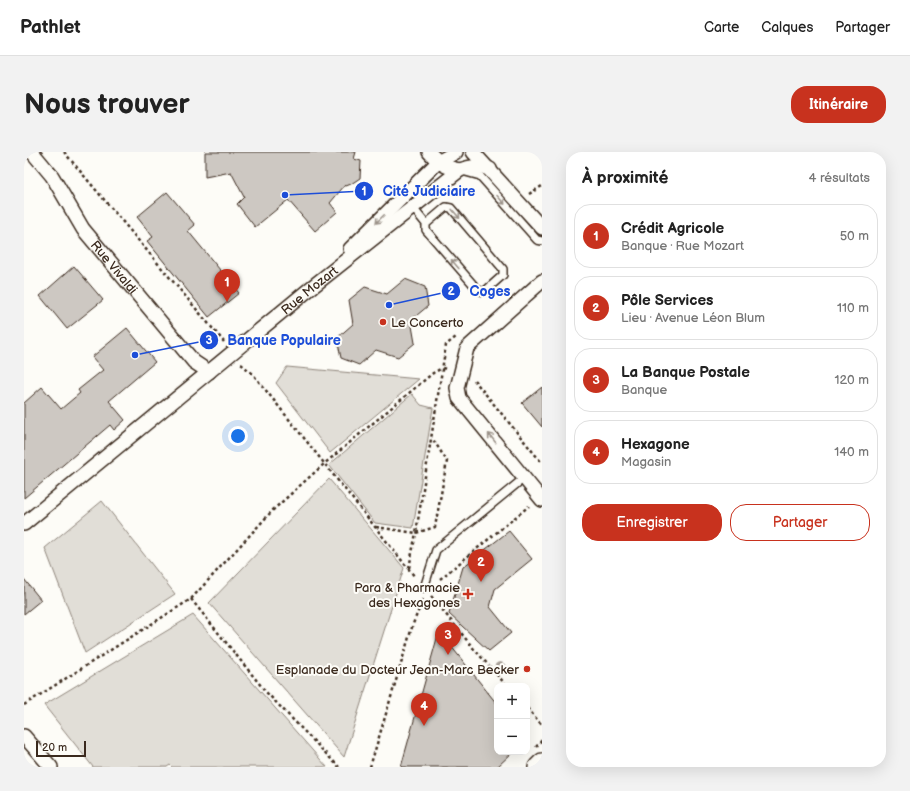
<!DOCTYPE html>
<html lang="fr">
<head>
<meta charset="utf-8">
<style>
	:root { --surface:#fff; --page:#f2f2f2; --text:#222; --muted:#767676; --line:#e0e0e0; --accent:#c8321e }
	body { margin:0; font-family:"Balsamiq Sans",sans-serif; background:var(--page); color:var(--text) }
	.controls { position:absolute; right:12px; bottom:12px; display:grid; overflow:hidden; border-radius:8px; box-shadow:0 4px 16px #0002 }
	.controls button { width:36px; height:36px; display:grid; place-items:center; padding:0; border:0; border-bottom:1px solid var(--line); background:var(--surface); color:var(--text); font:20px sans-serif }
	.scale { position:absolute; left:12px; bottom:10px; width:50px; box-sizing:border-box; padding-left:4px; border:2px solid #3b2a1e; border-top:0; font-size:11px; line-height:14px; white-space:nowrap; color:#3b2a1e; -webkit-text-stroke:3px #fdfcf7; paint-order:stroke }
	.you { position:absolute; left:214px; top:284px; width:14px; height:14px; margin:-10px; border:3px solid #fff; border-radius:50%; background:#1a73e8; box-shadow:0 0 0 6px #1a73e833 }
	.badge { display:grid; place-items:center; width:26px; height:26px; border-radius:50%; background:var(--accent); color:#fff; font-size:13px; font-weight:700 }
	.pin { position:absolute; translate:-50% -33px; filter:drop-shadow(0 1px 2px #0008) }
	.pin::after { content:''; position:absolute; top:21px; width:14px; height:12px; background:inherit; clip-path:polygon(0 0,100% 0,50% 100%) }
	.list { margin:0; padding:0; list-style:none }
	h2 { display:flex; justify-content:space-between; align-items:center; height:52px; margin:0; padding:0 16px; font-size:17px }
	h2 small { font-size:13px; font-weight:400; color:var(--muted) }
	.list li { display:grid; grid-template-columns:26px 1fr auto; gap:12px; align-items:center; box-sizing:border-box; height:64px; margin:0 8px 8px; padding:0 8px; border:1px solid var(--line); border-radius:16px }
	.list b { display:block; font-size:15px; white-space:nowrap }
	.list p { margin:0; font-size:13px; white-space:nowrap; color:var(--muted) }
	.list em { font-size:13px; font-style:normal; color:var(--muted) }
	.actions { display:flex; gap:8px; padding:12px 16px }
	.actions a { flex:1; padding:9px 0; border:1px solid var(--accent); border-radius:16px; text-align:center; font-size:14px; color:var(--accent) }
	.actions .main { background:var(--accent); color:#fff }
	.map { position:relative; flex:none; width:518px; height:615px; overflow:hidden; border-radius:16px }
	header { display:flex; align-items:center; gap:24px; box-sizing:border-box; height:56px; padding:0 20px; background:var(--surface); border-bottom:1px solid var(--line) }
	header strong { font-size:19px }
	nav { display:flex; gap:22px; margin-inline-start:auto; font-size:14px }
	.intro { display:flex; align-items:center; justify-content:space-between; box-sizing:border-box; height:96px; padding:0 24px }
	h1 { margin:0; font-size:28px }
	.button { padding:10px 18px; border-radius:16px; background:var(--accent); color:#fff; font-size:14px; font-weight:700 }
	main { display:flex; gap:24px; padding:0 24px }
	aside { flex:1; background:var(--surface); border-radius:16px; box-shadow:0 4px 16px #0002 }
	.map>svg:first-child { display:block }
</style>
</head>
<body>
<header>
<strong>Pathlet</strong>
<nav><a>Carte</a><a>Calques</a><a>Partager</a></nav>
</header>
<div class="intro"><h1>Nous trouver</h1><a class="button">Itinéraire</a></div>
<main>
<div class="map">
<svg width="518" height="615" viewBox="0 0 518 615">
	<rect width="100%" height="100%" fill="#fdfcf7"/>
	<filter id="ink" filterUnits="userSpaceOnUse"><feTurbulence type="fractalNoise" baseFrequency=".025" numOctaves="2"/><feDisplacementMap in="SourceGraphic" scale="8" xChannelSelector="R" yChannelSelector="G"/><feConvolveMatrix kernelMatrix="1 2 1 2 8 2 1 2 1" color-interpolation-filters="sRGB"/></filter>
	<g filter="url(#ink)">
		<g fill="#e1ded7" stroke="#8e847a">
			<polygon points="263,215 395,227 306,301 252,231"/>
			<polygon points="388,242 397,253 409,256 389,376 351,371 305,313"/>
			<polygon points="305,327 380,416 320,605 185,451"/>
			<polygon points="78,349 151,442 61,501 21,396"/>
			<polygon points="169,463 303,615 148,615 146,613 143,615 69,615 20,553"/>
		</g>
		<g fill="#cdc8c2" stroke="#3b2a1e">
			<polygon points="181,0 332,0 330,7 337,9 336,26 327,32 322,34 321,33 306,51 313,60 291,79 264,48 231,75 213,52 220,45 207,20 181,25"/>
			<polygon points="143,40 171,73 164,79 215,141 185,165 123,89 129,85 113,65"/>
			<polygon points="50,114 79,148 43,177 16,144"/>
			<polygon points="381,127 401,135 404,154 387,168 391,191 374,205 352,198 335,213 317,206 313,186 329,172 325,148 341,135 363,142"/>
			<polygon points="103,176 131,210 85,249 101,268 90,278 86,273 0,346 0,251 18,235 37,257 56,241 54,238 79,218 68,205"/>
			<polygon points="518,235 518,275 498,251"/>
			<polygon points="485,379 508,407 471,437 466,455 487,481 465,499 425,462 439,415"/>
			<polygon points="0,427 17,448 0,462"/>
			<polygon points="415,479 473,552 473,600 489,600 473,615 377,615"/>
		</g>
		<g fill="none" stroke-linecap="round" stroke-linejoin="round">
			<g stroke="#3b2a1e" stroke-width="10">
				<g id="service">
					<polyline points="438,19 456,24 513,88 518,89"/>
					<polyline points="389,56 402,72 402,78 454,138 460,140 479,123 479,117 427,56 422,55 402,72"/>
					<polyline points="400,436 412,398 500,326"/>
				</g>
			</g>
			<g stroke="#3b2a1e" stroke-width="16">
				<g id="minor">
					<path id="s1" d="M8 0 28 24 59 77 170 210 185 220"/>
					<path d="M405 0C415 11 422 16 436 18"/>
					<polyline points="449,0 518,76"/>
					<polyline points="326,97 414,10 432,0"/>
					<polyline points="518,129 443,196 433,236 435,246 518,348"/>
					<path id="s2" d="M0 372 288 135 436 18C447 14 454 13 466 17"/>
					<polyline points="0,584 27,615"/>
				</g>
			</g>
			<g stroke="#3b2a1e" stroke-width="20">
				<polyline id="tertiary" points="513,615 518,610"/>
			</g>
			<g stroke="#3b2a1e" stroke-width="2.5" stroke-dasharray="3 3" stroke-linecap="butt">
				<polyline points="40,0 200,190"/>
				<polyline points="514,0 518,5"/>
				<polyline points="505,42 518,34"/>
				<polyline points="217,212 228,221 391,425"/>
				<polyline points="450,228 518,311"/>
				<polyline points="352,375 392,381 422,193 432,185"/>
				<polyline points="385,416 392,381 411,375 423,309 408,286"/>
				<polyline points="416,427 505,354"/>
				<polyline points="407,444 450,497 483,534"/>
				<polyline points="167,447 242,540 315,615"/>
				<polyline points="0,553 167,447 249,358 300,312 409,221 418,216 423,217"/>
				<polyline points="503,556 518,573"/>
				<polyline points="512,595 518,588"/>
				<polyline points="346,615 389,472 399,447"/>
			</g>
			<use href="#service" stroke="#fdfcf7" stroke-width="7"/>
			<use href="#minor" stroke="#fdfcf7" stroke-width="13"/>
			<use href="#tertiary" stroke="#fdfcf7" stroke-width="17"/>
		</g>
		<circle fill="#a9a199" cx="476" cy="516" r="6"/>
		<defs><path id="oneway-shaft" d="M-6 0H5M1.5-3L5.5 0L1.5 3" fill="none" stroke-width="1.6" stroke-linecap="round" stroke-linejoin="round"/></defs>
		<g stroke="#9c938a">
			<use href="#oneway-shaft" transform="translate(477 48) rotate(48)"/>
			<use href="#oneway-shaft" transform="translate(432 62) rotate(50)"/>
			<use href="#oneway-shaft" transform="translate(356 67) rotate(135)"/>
			<use href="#oneway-shaft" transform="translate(431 112) rotate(-130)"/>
			<use href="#oneway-shaft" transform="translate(468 286) rotate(-129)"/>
		</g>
	</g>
	<g fill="#c8321e" stroke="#fdfcf7" stroke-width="1.5">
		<circle cx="359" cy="170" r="4"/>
		<path d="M442 436h4v4h4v4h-4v4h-4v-4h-4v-4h4z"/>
		<circle cx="503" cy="517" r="4"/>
	</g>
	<g text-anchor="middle" stroke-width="4" stroke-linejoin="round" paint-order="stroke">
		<g font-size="13" fill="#3b2a1e" stroke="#fdfcf7">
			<text dy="5" stroke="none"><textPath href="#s1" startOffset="142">Rue Vivaldi</textPath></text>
			<text dy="5" stroke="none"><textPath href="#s2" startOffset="369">Rue Mozart</textPath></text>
		</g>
		<g font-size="13" fill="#3b2a1e" stroke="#fdfcf7" text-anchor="end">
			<text x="367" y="175" text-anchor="start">Le Concerto</text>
			<text x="436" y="440">Para &amp; Pharmacie<tspan x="436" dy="15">des Hexagones</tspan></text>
			<text x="495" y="522">Esplanade du Docteur Jean-Marc Becker</text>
		</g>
	</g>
	<path fill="none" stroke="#1d4ed8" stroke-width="1.5" d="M261 43L340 39M365 153L427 139M111 203L185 188"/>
	<g fill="#1d4ed8" stroke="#fdfcf7" stroke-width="1.5">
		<circle cx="261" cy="43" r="4"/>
		<circle cx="365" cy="153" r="4"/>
		<circle cx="111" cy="203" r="4"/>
		<circle cx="340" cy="39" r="10"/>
		<circle cx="427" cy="139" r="10"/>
		<circle cx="185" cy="188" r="10"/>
	</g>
	<g font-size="12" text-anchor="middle" font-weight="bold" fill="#fff">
		<text x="340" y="43">1</text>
		<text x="427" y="143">2</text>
		<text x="185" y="192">3</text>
	</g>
	<g font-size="14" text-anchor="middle" font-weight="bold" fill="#1d4ed8" stroke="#fdfcf7" stroke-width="4" stroke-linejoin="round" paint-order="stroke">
		<text x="405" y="44">Cité Judiciaire</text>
		<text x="466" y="144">Coges</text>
		<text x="260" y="193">Banque Populaire</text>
	</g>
</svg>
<div class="controls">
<button>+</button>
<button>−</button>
</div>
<div class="scale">20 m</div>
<div class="you"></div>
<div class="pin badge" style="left:203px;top:150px">1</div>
<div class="pin badge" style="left:457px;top:430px">2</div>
<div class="pin badge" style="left:424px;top:503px">3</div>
<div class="pin badge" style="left:400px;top:574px">4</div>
</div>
<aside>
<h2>À proximité<small>4 résultats</small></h2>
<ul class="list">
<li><span class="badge">1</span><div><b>Crédit Agricole</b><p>Banque · Rue Mozart</p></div><em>50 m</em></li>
<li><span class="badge">2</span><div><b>Pôle Services</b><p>Lieu · Avenue Léon Blum</p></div><em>110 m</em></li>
<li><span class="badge">3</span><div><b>La Banque Postale</b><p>Banque</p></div><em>120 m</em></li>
<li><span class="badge">4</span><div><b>Hexagone</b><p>Magasin</p></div><em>140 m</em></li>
</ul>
<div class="actions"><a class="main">Enregistrer</a><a>Partager</a></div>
</aside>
</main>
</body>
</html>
